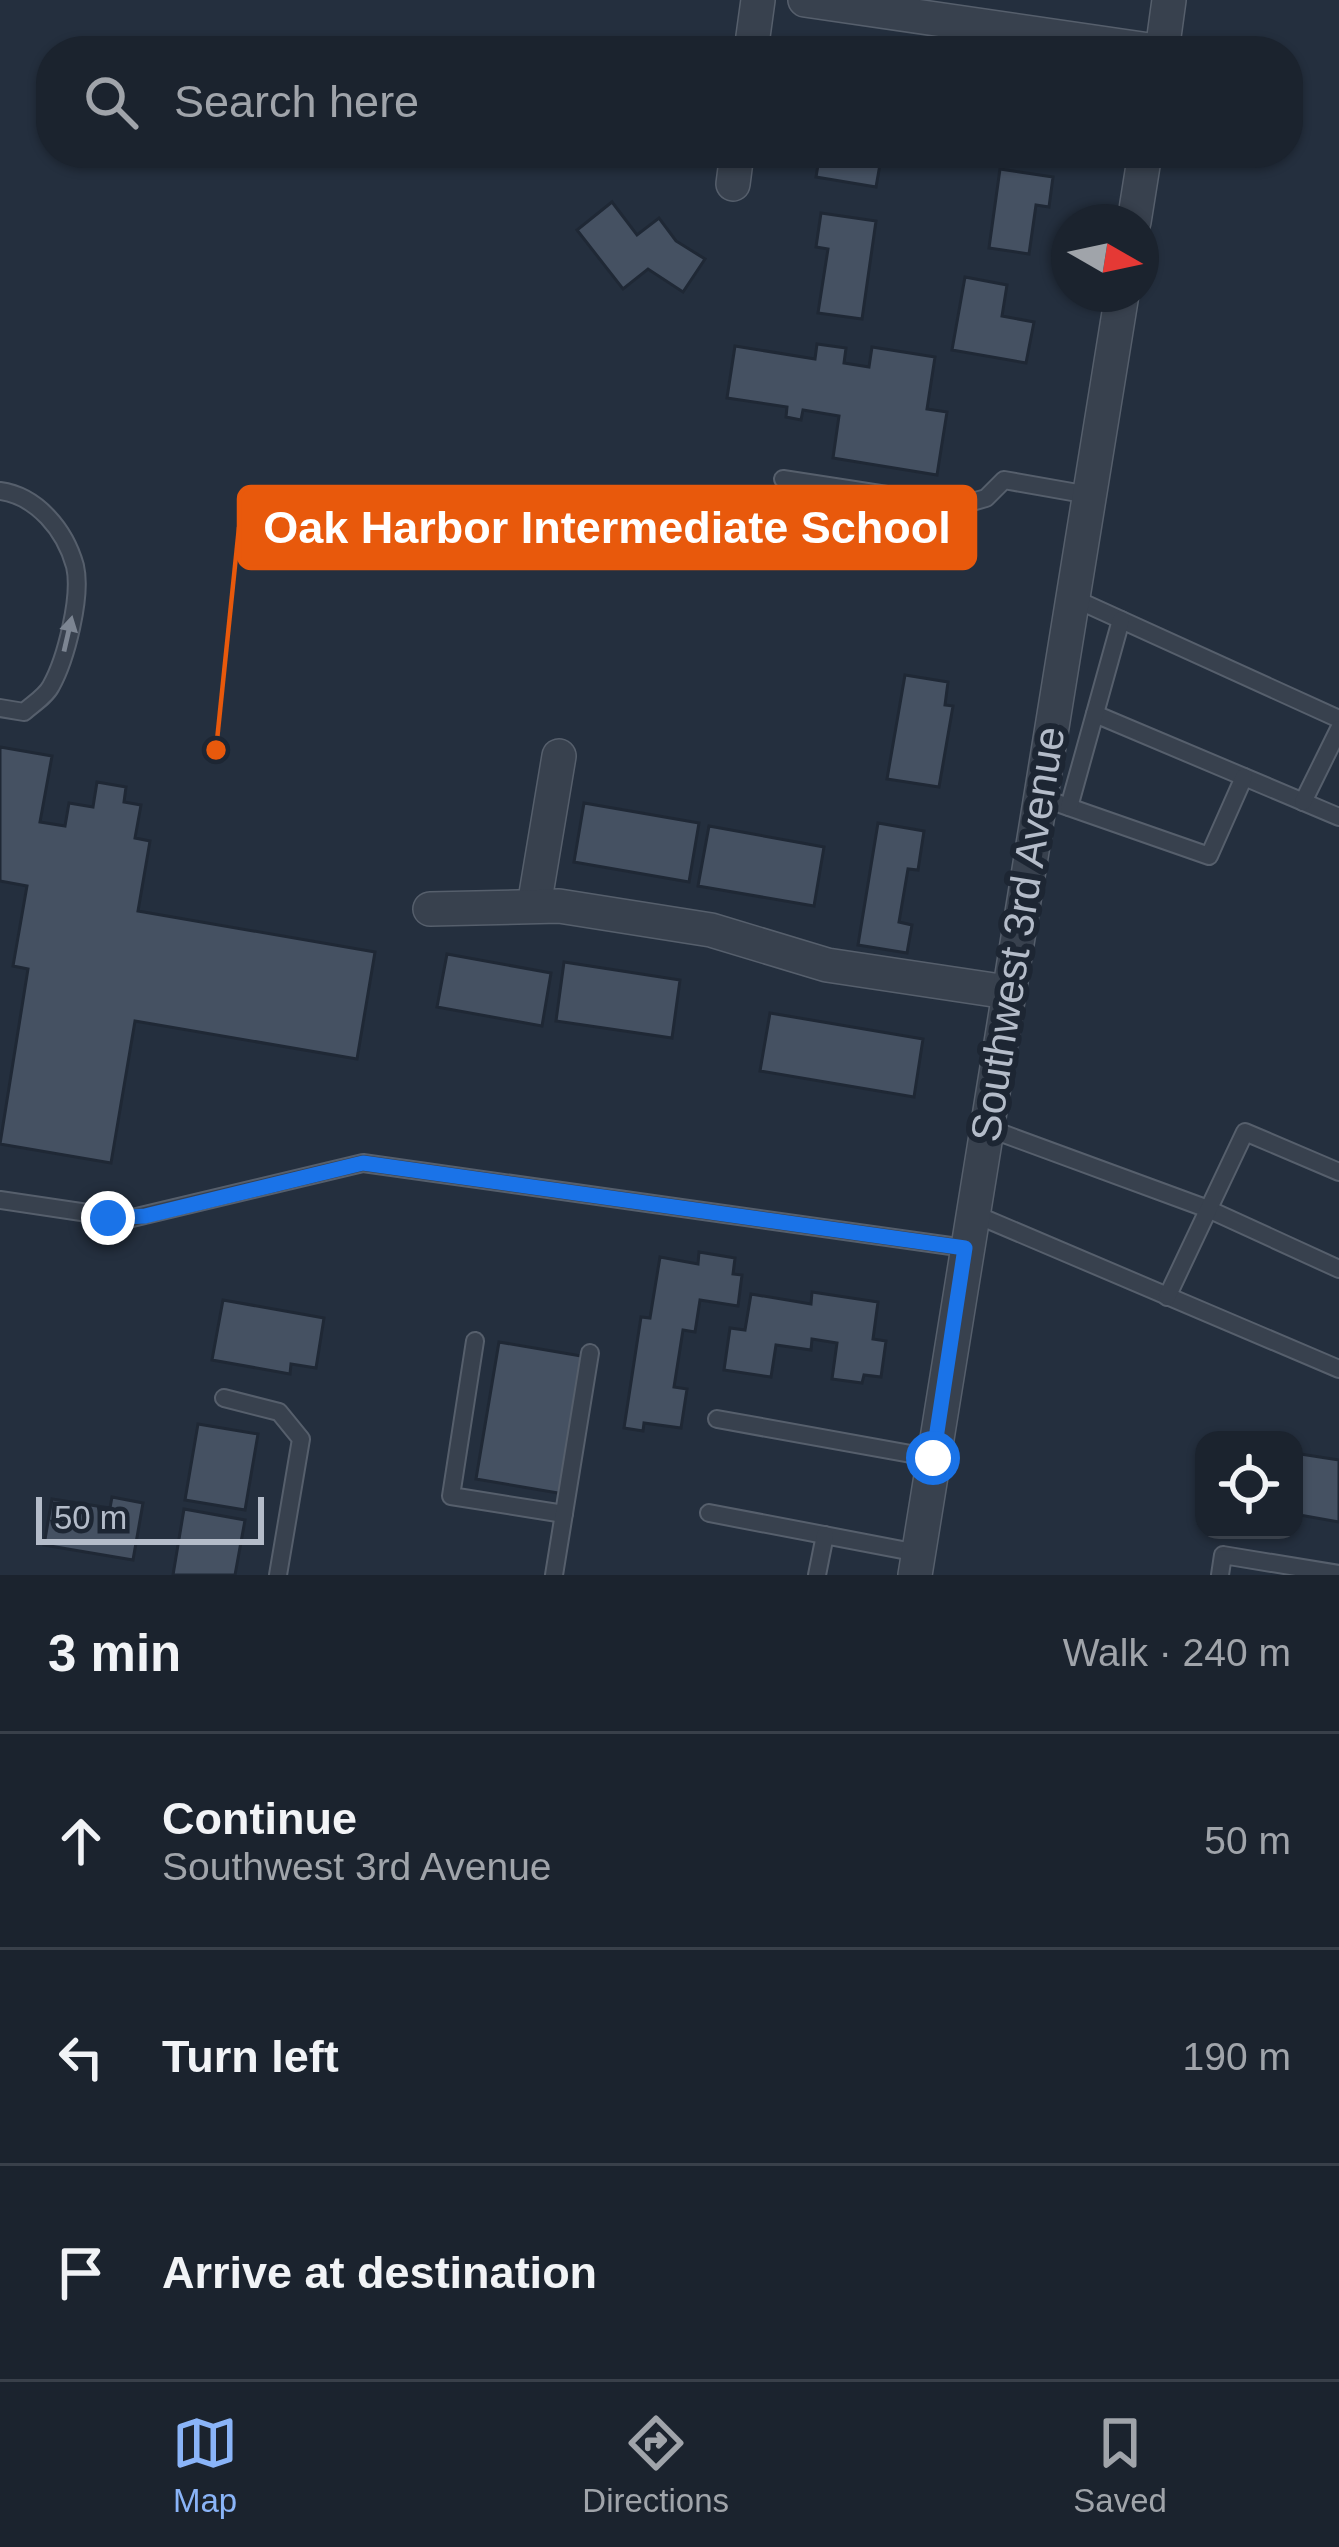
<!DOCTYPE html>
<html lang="en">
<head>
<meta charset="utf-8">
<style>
	:root { --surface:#1b232e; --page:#282f3a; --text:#f1f3f6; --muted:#a0a4aa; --line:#39404a; --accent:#8ab4f8 }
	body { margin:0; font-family:Arial,sans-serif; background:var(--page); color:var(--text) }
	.controls { position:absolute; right:36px; bottom:36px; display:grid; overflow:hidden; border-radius:24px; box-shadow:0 3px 9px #0004 }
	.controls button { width:108px; height:108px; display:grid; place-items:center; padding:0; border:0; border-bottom:3px solid var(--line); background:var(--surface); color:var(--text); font:60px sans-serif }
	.compass { position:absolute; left:1051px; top:204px; width:108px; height:108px; border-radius:50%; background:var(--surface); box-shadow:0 3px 9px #0004; rotate:99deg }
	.scale { position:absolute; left:36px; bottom:30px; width:228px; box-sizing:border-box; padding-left:12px; border:6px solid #b4bcc9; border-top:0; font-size:33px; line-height:42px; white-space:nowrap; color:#b4bcc9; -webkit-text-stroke:9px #1d2633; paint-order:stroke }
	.stop { position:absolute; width:36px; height:36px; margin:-27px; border:9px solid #1a73e8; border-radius:50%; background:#fff }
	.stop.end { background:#1a73e8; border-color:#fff; box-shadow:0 3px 12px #0008 }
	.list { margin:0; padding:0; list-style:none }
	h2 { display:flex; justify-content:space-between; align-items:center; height:156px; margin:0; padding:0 48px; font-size:51px }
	h2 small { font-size:39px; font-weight:400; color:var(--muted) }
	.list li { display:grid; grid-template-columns:78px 1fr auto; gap:36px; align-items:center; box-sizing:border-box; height:216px; padding:0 48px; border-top:3px solid var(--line) }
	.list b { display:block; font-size:45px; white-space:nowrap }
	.list p { margin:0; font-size:39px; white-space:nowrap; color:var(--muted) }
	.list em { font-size:39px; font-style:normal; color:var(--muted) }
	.icon { flex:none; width:66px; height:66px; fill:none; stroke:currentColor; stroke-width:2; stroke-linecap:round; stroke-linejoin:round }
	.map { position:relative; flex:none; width:1339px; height:1575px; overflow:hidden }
	.search { position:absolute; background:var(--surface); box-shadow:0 3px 9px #0004; left:36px; right:36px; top:36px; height:132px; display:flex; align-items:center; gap:30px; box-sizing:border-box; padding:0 42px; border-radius:48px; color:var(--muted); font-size:45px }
	.sheet { height:804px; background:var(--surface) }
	nav { display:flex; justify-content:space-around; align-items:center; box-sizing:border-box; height:168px; border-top:3px solid var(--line); background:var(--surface); font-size:33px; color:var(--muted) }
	nav a { display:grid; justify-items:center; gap:6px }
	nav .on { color:var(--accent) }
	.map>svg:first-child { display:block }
</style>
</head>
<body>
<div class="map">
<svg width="1339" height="1575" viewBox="0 0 1339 1575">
	<rect width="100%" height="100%" fill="#242f3e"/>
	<g fill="#455162" stroke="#1f2835" stroke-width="3">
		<polygon points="820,153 882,153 876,187 816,177"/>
		<polygon points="1000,169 1053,177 1049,207 1036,205 1029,254 989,248"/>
		<polygon points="612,202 637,235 659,218 676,241 705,259 683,292 648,269 623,289 577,230"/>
		<polygon points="821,213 876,221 862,319 818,313 828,249 816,247"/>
		<polygon points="965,277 1007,285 1002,316 1034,322 1026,363 952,350"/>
		<polygon points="817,344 846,348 844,363 869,367 872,347 935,357 927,409 947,412 937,475 833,458 839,416 803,410 801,420 786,417 787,407 727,398 735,346 815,359"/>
		<polygon points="905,675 948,682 945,705 953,706 939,787 887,779"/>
		<polygon points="0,747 52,756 40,822 65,826 69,803 93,807 97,782 126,787 124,802 141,805 135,838 150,841 138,911 375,952 357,1059 135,1021 111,1163 0,1144 28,969 13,966 27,886 0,881"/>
		<polygon points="584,803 699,823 689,882 574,862"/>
		<polygon points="878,823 924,831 918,870 908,869 899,922 912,925 907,953 858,945"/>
		<polygon points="709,826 824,847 814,906 698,886"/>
		<polygon points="447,954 551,973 542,1026 437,1007"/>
		<polygon points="564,962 680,980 672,1038 556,1021"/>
		<polygon points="770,1013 923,1039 914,1097 760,1071"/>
		<polygon points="699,1252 735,1258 733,1274 742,1275 738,1306 700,1300 695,1332 683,1330 674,1387 687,1389 681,1428 644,1423 643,1431 624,1428 641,1317 650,1318 660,1257 698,1264"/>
		<polygon points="812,1292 878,1302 873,1339 886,1341 881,1377 864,1375 862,1383 832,1379 837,1343 812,1339 811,1350 776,1345 771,1377 724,1370 730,1328 745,1330 751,1294 811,1304"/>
		<polygon points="223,1300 324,1318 316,1368 291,1364 290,1374 212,1360"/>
		<polygon points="499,1342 587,1357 564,1494 476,1479"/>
		<polygon points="198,1424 258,1434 245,1510 185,1500"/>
		<polygon points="1294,1453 1339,1460 1339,1522 1294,1514"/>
		<polygon points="112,1497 143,1503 133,1560 44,1545 52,1499 110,1508"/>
		<polygon points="184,1509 245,1520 235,1575 173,1575"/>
	</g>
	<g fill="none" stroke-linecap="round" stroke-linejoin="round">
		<g stroke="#565f6c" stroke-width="20">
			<g id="service">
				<polyline points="783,479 958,506 986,498 1004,480 1089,495"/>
				<path d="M0 491C37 496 65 530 75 566 82 596 66 659 51 686 46 696 33 704 24 712L0 708"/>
				<polyline points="1073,598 1339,719"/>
				<polyline points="1095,714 1339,817"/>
				<polyline points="1040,797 1209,856 1244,777"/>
				<polyline points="1303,802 1339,729"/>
				<polyline points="1069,807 1121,620"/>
				<polyline points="985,1127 1208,1209 1339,1269"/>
				<polyline points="0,1200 128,1219 363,1163 965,1248"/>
				<polyline points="972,1213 1339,1369"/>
				<polyline points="1167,1297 1245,1132 1339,1172"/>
				<polyline points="475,1341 451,1496 564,1514"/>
				<polyline points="224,1398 279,1412 301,1439 278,1575"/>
				<polyline points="717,1419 933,1458"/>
				<polyline points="709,1513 918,1553"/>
				<polyline points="554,1575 590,1353"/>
				<polyline points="817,1575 825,1535"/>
				<polyline points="1220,1575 1223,1555 1339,1574"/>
			</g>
		</g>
		<g stroke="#565f6c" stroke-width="36">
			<g id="minor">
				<polyline points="805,0 1156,51"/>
				<polyline points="751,51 758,0"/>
				<polyline points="1162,51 1169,0"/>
				<polyline points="733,184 737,153"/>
				<polyline points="1134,222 1145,153"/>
				<polyline points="534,906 559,756"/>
				<polyline points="430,909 559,906 711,930 827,965 1007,992"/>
				<polyline points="915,1575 1122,294"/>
			</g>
		</g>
		<use href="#service" stroke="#38414e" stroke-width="16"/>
		<use href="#minor" stroke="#38414e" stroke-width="33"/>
	</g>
	<defs><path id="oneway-solid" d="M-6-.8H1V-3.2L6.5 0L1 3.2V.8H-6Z" transform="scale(3)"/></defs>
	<use fill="#7c8592" href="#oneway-solid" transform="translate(68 634) rotate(-77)"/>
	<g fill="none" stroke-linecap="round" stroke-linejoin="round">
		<polyline stroke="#1a73e8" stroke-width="15" points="108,1218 145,1216 363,1163 965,1248 933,1458"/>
	</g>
	<g text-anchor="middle" stroke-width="12" stroke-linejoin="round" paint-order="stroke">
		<g font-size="42" fill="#b4bcc9" stroke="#1d2633">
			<text transform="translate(1017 934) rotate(-81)" y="15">Southwest 3rd Avenue</text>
		</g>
	</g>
	<path fill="none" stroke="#e8590c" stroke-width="4.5" d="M216 750L239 527"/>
	<circle fill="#e8590c" stroke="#1d2633" stroke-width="4.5" cx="216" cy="750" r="12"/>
	<rect fill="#e8590c" stroke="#e8590c" stroke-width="4.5" x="239" y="487" width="736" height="81" rx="12"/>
	<g font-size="45" text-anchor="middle" font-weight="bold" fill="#fff">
		<text x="607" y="543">Oak Harbor Intermediate School</text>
	</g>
</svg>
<div class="controls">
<button><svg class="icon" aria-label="locate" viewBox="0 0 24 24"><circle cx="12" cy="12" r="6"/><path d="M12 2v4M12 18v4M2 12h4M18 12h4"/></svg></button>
</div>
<svg class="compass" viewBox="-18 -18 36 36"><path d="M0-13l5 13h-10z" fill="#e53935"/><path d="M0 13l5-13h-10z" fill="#a0a4aa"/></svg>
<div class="scale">50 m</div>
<div class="stop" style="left:933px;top:1458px"></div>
<div class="stop end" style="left:108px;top:1218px"></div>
<div class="search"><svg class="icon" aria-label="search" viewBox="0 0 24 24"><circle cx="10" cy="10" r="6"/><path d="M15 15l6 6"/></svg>Search here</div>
</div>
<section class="sheet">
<h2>3 min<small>Walk · 240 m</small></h2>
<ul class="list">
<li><svg class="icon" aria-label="ahead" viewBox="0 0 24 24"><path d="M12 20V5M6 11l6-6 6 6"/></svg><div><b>Continue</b><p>Southwest 3rd Avenue</p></div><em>50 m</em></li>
<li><svg class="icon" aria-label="left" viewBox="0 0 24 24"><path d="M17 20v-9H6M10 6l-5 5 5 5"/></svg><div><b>Turn left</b></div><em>190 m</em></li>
<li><svg class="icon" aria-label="arrive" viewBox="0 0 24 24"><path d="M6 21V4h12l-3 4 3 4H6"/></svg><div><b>Arrive at destination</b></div></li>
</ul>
</section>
<nav>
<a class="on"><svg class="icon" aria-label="map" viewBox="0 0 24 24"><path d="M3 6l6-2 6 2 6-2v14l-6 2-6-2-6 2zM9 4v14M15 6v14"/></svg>Map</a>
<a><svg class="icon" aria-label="directions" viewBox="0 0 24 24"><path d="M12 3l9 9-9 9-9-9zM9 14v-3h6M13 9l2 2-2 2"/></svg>Directions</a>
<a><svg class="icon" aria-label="saved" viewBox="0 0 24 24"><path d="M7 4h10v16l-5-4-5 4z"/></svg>Saved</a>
</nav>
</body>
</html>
